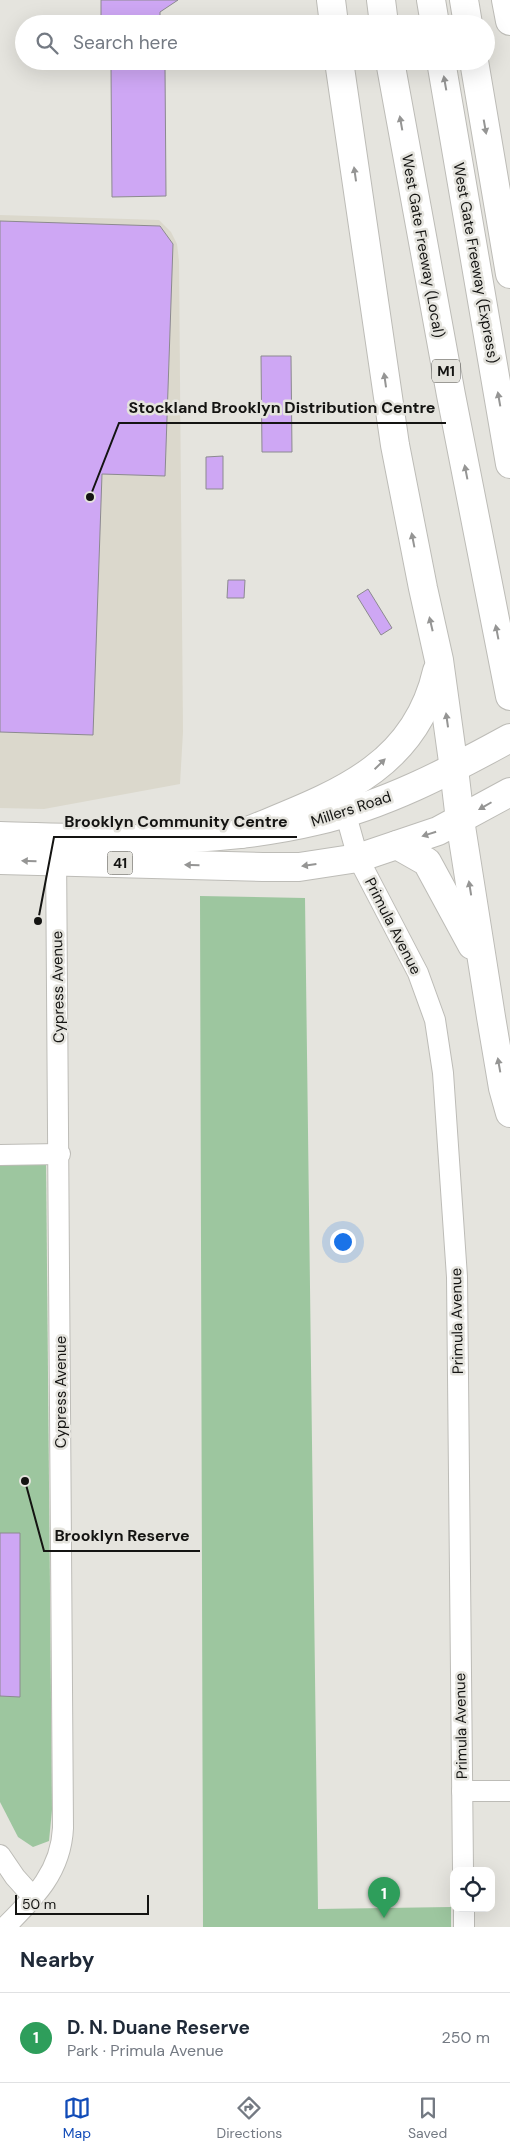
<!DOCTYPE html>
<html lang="en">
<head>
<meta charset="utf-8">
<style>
	:root { --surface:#fff; --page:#f6f6f7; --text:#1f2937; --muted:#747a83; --line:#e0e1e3; --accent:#124cb8 }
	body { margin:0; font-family:"DM Sans",sans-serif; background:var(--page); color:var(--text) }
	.controls { position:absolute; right:15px; bottom:15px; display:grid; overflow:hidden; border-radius:10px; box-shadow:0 5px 20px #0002 }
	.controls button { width:45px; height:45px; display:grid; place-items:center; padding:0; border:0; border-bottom:1px solid var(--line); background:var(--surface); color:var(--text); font:25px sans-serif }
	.scale { position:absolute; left:15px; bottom:12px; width:134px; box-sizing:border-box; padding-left:5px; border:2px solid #141412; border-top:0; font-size:14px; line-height:18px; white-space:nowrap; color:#141412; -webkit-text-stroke:4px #e5e4de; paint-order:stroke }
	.you { position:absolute; left:342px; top:1241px; width:18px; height:18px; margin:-12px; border:4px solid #fff; border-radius:50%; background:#1a73e8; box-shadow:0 0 0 8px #1a73e833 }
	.badge { display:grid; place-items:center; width:32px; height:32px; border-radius:50%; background:var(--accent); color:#fff; font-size:16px; font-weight:700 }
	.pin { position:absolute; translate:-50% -41px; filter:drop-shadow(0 1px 2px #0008) }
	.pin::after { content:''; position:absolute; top:26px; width:18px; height:15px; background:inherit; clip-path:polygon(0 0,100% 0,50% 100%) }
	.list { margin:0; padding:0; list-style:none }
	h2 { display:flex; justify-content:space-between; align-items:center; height:65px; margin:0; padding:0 20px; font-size:21px }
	h2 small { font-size:16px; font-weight:400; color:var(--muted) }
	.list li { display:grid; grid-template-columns:32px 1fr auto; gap:15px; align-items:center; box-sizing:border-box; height:90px; padding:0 20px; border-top:1px solid var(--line) }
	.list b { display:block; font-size:19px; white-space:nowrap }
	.list p { margin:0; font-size:16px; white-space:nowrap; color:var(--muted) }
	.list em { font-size:16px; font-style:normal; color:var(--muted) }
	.icon { flex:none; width:28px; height:28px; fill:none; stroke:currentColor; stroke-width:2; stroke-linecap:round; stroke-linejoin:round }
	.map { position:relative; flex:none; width:510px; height:1927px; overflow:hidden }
	.search { position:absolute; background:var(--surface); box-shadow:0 5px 20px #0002; left:15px; right:15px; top:15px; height:55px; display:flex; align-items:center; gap:12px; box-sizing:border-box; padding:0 18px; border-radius:28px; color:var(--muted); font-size:19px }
	.sheet { height:155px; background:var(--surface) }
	nav { display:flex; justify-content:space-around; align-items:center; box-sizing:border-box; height:70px; border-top:1px solid var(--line); background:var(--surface); font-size:14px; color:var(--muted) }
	nav a { display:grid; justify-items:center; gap:2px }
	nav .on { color:var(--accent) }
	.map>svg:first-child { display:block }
</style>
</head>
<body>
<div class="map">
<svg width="510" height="1927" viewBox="0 0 510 1927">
	<rect width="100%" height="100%" fill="#e5e4de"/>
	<polygon fill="#dbd8cc" points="0,215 159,220 171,232 177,244 179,261 183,732 180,784 44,809 0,808"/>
	<g fill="#9dc69f">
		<polygon points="200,896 305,898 318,1909 451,1907 451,1927 203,1927"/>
		<polygon points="46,1157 52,1810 49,1841 33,1847 18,1837 0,1802 0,1159"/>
	</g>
	<g fill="#cea7f4" stroke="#8c8a8f">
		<polygon points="101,0 178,0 160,12 160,24 101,24"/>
		<polygon points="111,68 165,68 166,196 112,197"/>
		<polygon points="0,221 160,226 173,244 165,476 102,474 93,735 0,732"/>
		<polygon points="261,356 291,356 292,452 262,452"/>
		<polygon points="223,456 223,489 206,489 206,457"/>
		<polygon points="228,580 245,580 244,598 227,598"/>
		<polygon points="368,589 392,628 381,635 357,596"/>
		<polygon points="0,1533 20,1533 20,1697 0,1696"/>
	</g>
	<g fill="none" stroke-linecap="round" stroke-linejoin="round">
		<g stroke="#bdbcb7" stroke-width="22">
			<g id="minor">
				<polyline points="342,801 358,858 418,973 435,1020 443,1073 457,1277 463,1871"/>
				<polyline points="0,1155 60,1154"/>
				<polyline points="462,1791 510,1791"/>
				<polyline points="0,1855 15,1877 33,1897"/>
				<polyline points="464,1908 464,1927"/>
				<path d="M5 1927C34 1898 61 1872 63 1828L56 849"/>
			</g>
		</g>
		<g stroke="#bdbcb7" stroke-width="30">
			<g id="primary">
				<polyline points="454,769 460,820"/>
				<path d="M0 836C106 839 212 846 316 821 385 805 448 772 510 738"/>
				<polyline points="0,860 263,867 299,867 358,858 438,831 510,792"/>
			</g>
		</g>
		<g stroke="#bdbcb7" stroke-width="30">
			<g id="motorway">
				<polyline points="331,0 334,24"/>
				<polyline points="381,0 384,24"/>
				<polyline points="431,0 435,24"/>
				<polyline points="464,0 468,24"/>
				<polyline points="506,0 510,21"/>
				<polyline points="339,61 395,445 423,588 439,660 454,769"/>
				<polyline points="390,61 451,395 510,696"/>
				<polyline points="441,61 510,464"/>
				<polyline points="474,61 510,274"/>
				<polyline points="460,820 491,1017 503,1088 510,1113"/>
				<path d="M241 834C326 798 414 773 437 671"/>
				<polyline points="397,845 427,862 472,945"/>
			</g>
		</g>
		<use href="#minor" stroke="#fff" stroke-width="20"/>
		<use href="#primary" stroke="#fff" stroke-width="28"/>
		<use href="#motorway" stroke="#fff" stroke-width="28"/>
	</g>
	<defs><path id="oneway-solid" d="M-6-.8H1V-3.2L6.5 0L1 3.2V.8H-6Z" transform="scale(1.25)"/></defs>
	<g fill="#959594">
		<use href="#oneway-solid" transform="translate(445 83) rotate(-100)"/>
		<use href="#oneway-solid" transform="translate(401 123) rotate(-100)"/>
		<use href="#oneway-solid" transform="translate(485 127) rotate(80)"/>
		<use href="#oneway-solid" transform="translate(355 174) rotate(-98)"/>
		<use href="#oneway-solid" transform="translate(385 380) rotate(-98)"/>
		<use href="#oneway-solid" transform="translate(499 399) rotate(-100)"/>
		<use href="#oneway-solid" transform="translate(466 472) rotate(-101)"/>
		<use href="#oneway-solid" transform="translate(413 540) rotate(-101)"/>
		<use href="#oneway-solid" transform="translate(431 624) rotate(-103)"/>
		<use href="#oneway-solid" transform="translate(497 632) rotate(-101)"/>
		<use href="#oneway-solid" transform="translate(447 720) rotate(-98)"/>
		<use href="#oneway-solid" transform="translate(380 764) rotate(-44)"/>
		<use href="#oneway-solid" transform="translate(485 806) rotate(150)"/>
		<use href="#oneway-solid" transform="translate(429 834) rotate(162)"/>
		<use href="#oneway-solid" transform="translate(29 861) rotate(-178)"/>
		<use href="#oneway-solid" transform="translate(192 865) rotate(-179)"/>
		<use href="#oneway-solid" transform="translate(309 865) rotate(172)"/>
		<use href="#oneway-solid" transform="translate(470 888) rotate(-99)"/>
		<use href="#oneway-solid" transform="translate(499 1065) rotate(-100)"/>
	</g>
	<g text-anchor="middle" stroke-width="5" stroke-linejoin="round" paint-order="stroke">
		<g fill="#e5e4de" stroke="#53524f" stroke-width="1">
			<rect x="432" y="359.5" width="28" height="23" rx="4"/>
			<rect x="107.5" y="851.5" width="25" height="23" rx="4"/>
		</g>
		<g font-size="14" font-weight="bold" fill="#141412">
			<text x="446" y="376">M1</text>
			<text x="120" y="868">41</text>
		</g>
		<g font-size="15" fill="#141412" stroke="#e5e4de">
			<text transform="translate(423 246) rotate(80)" y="5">West Gate Freeway (Local)</text>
			<text transform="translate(476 263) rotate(80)" y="5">West Gate Freeway (Express)</text>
			<text transform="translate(351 809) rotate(-18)" y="5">Millers Road</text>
			<text transform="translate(393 926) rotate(63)" y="5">Primula Avenue</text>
			<text transform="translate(58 987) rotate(-91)" y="5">Cypress Avenue</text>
			<text transform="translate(457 1321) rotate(-91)" y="5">Primula Avenue</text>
			<text transform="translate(61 1392) rotate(-90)" y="5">Cypress Avenue</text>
			<text transform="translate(461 1726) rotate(-91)" y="5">Primula Avenue</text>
		</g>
	</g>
	<path fill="none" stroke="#141412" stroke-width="2" d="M90 497L119 423H446M38 921L54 837H297M25 1481L44 1551H200"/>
	<g fill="#141412" stroke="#e5e4de" stroke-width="2">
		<circle cx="90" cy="497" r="5"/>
		<circle cx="38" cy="921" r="5"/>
		<circle cx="25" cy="1481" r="5"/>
	</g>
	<g font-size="16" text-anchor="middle" font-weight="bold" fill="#141412" stroke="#e5e4de" stroke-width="5" stroke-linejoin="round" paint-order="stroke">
		<text x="282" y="413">Stockland Brooklyn Distribution Centre</text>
		<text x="176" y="827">Brooklyn Community Centre</text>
		<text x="122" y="1541">Brooklyn Reserve</text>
	</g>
</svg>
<div class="controls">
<button><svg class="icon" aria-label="locate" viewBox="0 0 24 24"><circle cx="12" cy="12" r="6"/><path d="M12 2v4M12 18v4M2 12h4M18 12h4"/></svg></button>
</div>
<div class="scale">50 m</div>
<div class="you"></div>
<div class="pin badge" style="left:384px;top:1918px;background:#2e9e5b">1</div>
<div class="search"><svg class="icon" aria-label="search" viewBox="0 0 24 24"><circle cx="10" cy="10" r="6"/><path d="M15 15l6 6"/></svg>Search here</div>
</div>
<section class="sheet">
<h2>Nearby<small></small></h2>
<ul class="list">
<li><span class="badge" style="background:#2e9e5b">1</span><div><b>D. N. Duane Reserve</b><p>Park · Primula Avenue</p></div><em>250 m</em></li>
</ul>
</section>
<nav>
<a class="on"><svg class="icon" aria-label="map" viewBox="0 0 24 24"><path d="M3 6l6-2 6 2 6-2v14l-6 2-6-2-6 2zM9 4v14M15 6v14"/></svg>Map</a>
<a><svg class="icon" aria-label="directions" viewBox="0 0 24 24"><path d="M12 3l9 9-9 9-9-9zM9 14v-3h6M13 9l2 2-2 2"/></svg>Directions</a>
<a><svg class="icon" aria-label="saved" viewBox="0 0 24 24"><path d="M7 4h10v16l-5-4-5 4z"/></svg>Saved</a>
</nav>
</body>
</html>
